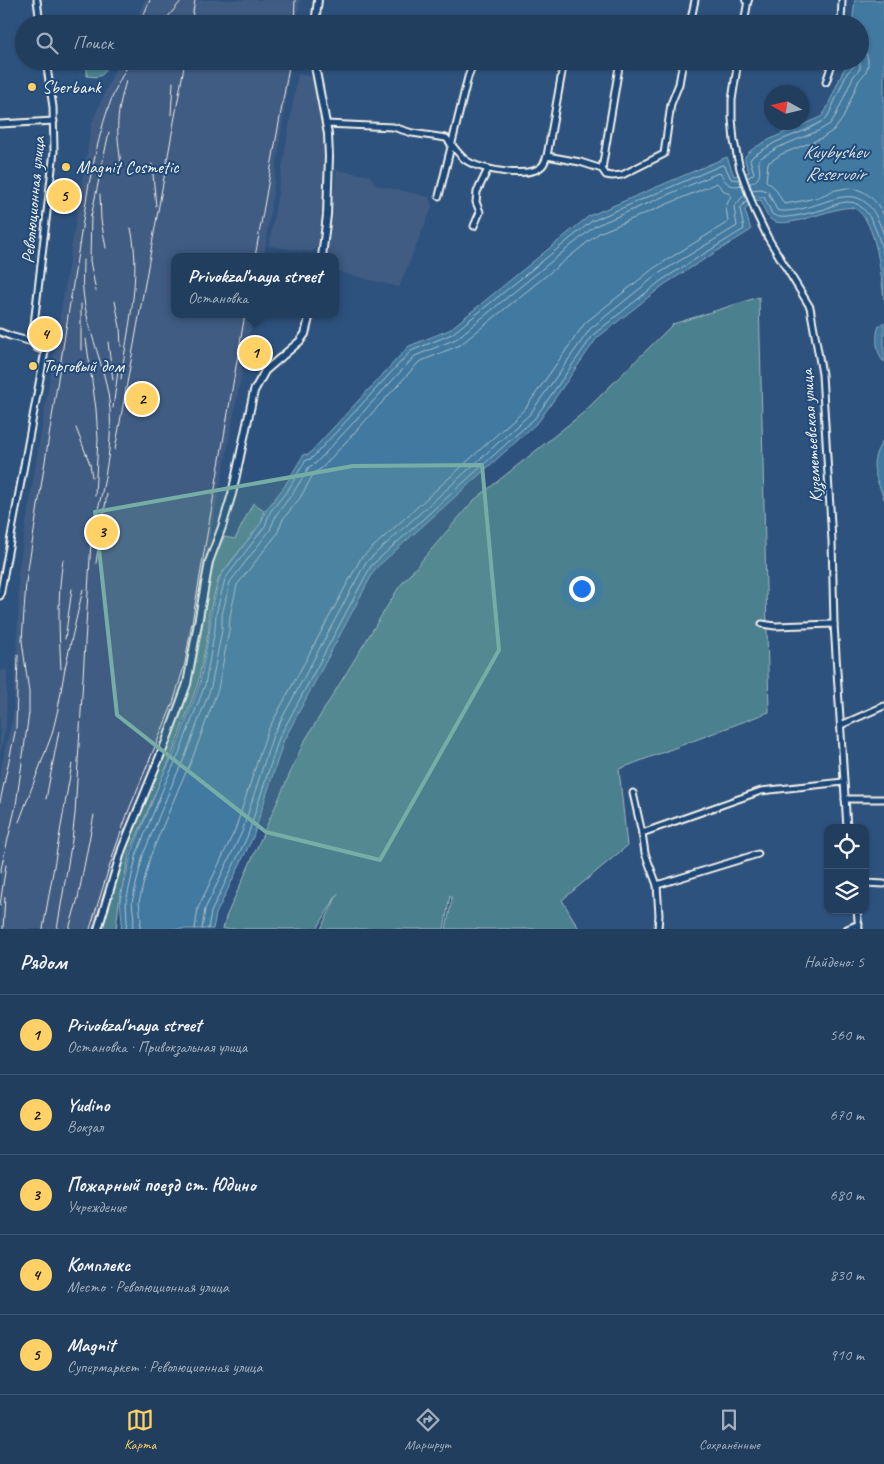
<!DOCTYPE html>
<html lang="ru">
<head>
<meta charset="utf-8">
<style>
	:root { --surface:#223e5e; --page:#2a4564; --text:#f1f3f6; --muted:#a2aebc; --line:#3f5773; --accent:#ffd166 }
	body { margin:0; font-family:Caveat,sans-serif; background:var(--page); color:var(--text) }
	.controls { position:absolute; right:15px; bottom:15px; display:grid; overflow:hidden; border-radius:10px; box-shadow:0 1px 4px #0004 }
	.controls button { width:45px; height:45px; display:grid; place-items:center; padding:0; border:0; border-bottom:1px solid var(--line); background:var(--surface); color:var(--text); font:25px sans-serif }
	.compass { position:absolute; left:764px; top:85px; width:45px; height:45px; border-radius:50%; background:var(--surface); box-shadow:0 1px 4px #0004; rotate:278deg }
	.you { position:absolute; left:581px; top:588px; width:18px; height:18px; margin:-12px; border:4px solid #fff; border-radius:50%; background:#1a73e8; box-shadow:0 0 0 8px #1a73e833 }
	.badge { display:grid; place-items:center; width:32px; height:32px; border-radius:50%; background:var(--accent); color:#111; font-size:16px; font-weight:700 }
	.pin { position:absolute; translate:-50% -50%; border:2px solid #fff; box-shadow:0 1px 5px #0006 }
	.popup { position:absolute; left:171px; top:253px; width:168px; height:65px; box-sizing:border-box; display:grid; place-content:center; border-radius:10px; background:var(--surface); filter:drop-shadow(0 1px 4px #0005); font-size:16px; white-space:nowrap; color:var(--muted) }
	.popup b { font-size:19px; color:var(--text) }
	.popup::after { content:''; position:absolute; left:50%; top:100%; margin-left:-10px; border:10px solid transparent; border-top-color:var(--surface) }
	.list { margin:0; padding:0; list-style:none }
	h2 { display:flex; justify-content:space-between; align-items:center; height:65px; margin:0; padding:0 20px; font-size:21px }
	h2 small { font-size:16px; font-weight:400; color:var(--muted) }
	.list li { display:grid; grid-template-columns:32px 1fr auto; gap:15px; align-items:center; box-sizing:border-box; height:80px; padding:0 20px; border-top:1px solid var(--line) }
	.list b { display:block; font-size:19px; white-space:nowrap }
	.list p { margin:0; font-size:16px; white-space:nowrap; color:var(--muted) }
	.list em { font-size:16px; font-style:normal; color:var(--muted) }
	.icon { flex:none; width:28px; height:28px; fill:none; stroke:currentColor; stroke-width:2; stroke-linecap:round; stroke-linejoin:round }
	.map { position:relative; flex:none; width:884px; height:929px; overflow:hidden }
	.search { position:absolute; background:var(--surface); box-shadow:0 1px 4px #0004; left:15px; right:15px; top:15px; height:55px; display:flex; align-items:center; gap:12px; box-sizing:border-box; padding:0 18px; border-radius:28px; color:var(--muted); font-size:19px }
	.sheet { height:465px; background:var(--surface) }
	nav { display:flex; justify-content:space-around; align-items:center; box-sizing:border-box; height:70px; border-top:1px solid var(--line); background:var(--surface); font-size:14px; color:var(--muted) }
	nav a { display:grid; justify-items:center; gap:2px }
	nav .on { color:var(--accent) }
	.map>svg:first-child { display:block }
</style>
</head>
<body>
<div class="map">
<svg width="884" height="929" viewBox="0 0 884 929">
	<rect width="100%" height="100%" fill="#2e527e"/>
	<filter id="ink" filterUnits="userSpaceOnUse"><feTurbulence type="fractalNoise" baseFrequency=".02" numOctaves="2"/><feDisplacementMap in="SourceGraphic" scale="10" xChannelSelector="R" yChannelSelector="G"/><feConvolveMatrix kernelMatrix="1 2 1 2 8 2 1 2 1" color-interpolation-filters="sRGB"/></filter>
	<g filter="url(#ink)">
		<g fill="#415c83">
			<polygon points="145,0 300,0 297,24 135,24"/>
			<polygon points="119,61 291,61 264,257 175,257 175,314 253,314 191,638 185,672 175,706 121,836 94,929 0,929 0,771 13,716 19,602 18,573 92,122"/>
			<polygon points="298,74 313,77 326,139 322,242 312,252 269,246"/>
			<polygon points="336,170 370,176 376,185 429,197 432,207 399,287 335,271 335,257 328,257"/>
			<polygon points="7,670 6,727 0,754 0,671"/>
		</g>
		<g fill="#4b808e" stroke="#a0b8bb">
			<path d="M87 61H108C105 76 101 78 87 76Z"/>
			<polygon points="759,297 769,712 619,769 627,846 562,900 579,929 446,929 452,899 450,895 444,929 321,929 338,893 317,929 223,929 226,917 304,742 399,587 473,501 583,413 673,324"/>
			<polygon points="253,503 264,510 261,523 219,577 209,613 209,629 198,683 172,754 130,852 119,902 116,929 102,929 125,850 183,710 197,658 214,558 224,537 235,539"/>
		</g>
		<g fill="#4379a0" stroke="#8aa9bd">
			<path d="M855 0H884V299C881 276 877 223 856 209 843 200 783 235 769 218 765 214 763 206 761 200L753 201 745 210 751 230 665 284 597 338 539 421 375 569 284 740 253 837 216 914 213 929H121L122 921 120 901 132 852 162 777 174 754 200 683 210 629 211 613 220 577 261 523 266 510 284 487 304 454 308 455 409 346 449 330 589 216 727 157 734 176 749 172C748 168 744 161 745 157 750 144 808 124 822 116L826 110 843 71 850 61H860V24H852Z"/>
			<path d="M884 322V362C876 355 875 335 879 326Z"/>
			<path d="M884 439V499C875 473 867 464 884 439Z"/>
		</g>
		<g fill="none" stroke-linecap="round" stroke-linejoin="round">
			<g stroke="#adc1cb" stroke-width="1">
				<path d="M860 46C872 57 870 70 859 80L843 118 835 129 822 138 782 154 768 163 766 181 775 188 784 204C796 202 808 200 819 197 826 194 833 190 841 189 860 184 877 199 884 216"/>
				<polyline points="747,178 751,176 754,173 750,160 753,156 776,142 806,130 825,120 830,112 847,73 854,66 855,61"/>
				<path d="M749 184C765 178 758 170 759 159L779 147 818 131 830 124 836 115 853 77 860 69V58"/>
				<path d="M751 190 761 189 768 192 777 210 780 211C827 213 862 164 884 236"/>
				<path d="M754 196 764 197 772 214C779 219 787 217 795 216 805 214 815 212 825 209 832 206 840 202 848 202 870 201 882 243 884 261"/>
				<polyline points="126,929 127,921 126,902 137,853 167,779 178,756 205,685 215,629 216,614 225,579 265,526 270,512 288,490 305,461 312,458 411,351 452,334 592,221 722,165 725,166 731,179 740,180"/>
				<path d="M132 929 134 920 132 902 143 855 173 782 184 759 211 687 222 630V615L230 582 270 530 276 515 293 493 309 467 316 463 415 356 456 339 595 226 718 173 721 174C726 184 730 188 742 185"/>
				<polyline points="140,929 141,920 139,902 150,857 180,785 191,762 218,689 229,631 230,616 237,585 277,534 283,519 300,498 314,473 322,468 419,362 460,345 599,233 717,183 723,190 731,195 726,207 728,222 654,268 585,323 525,409 361,558 267,732 235,830 198,908 195,929"/>
				<polyline points="202,929 205,909 242,832 273,735 366,562 530,414 590,329 658,274 737,226 734,207 745,194"/>
				<polyline points="208,929 211,912 248,835 279,738 371,566 535,418 594,334 662,280 744,229 740,209 747,200"/>
			</g>
			<g stroke="#f4f1e8" stroke-width="9">
				<g id="minor">
					<polyline points="37,0 40,24"/>
					<polyline points="690,24 695,0"/>
					<polyline points="744,24 748,0"/>
					<polyline points="841,24 842,0"/>
					<polyline points="738,61 732,100 732,118 734,141 740,169 755,211 768,238 810,307 822,374 832,541 834,624 847,828"/>
					<polyline points="826,82 833,61"/>
					<polyline points="0,124 54,121"/>
					<path d="M326 124 393 127 412 133 446 138C453 145 458 155 467 161 481 170 529 179 542 166 544 164 546 159 547 156L580 162 602 169 606 175 612 176 622 175 664 154 671 104 679 84 683 61"/>
					<polyline points="547,156 564,61"/>
					<polyline points="602,169 620,61"/>
					<polyline points="439,196 468,77 474,61"/>
					<polyline points="474,226 480,212 476,202 477,192 488,169"/>
					<polyline points="0,332 10,336 32,342 37,348 45,351 0,596"/>
					<polyline points="32,342 54,151 53,107 46,61"/>
					<polyline points="762,624 775,626 834,624"/>
					<polyline points="841,725 884,706"/>
					<polyline points="633,793 642,833 645,853 657,885 659,915 658,929"/>
					<polyline points="845,799 884,799"/>
					<polyline points="642,833 761,791 843,782"/>
					<polyline points="865,883 884,884"/>
					<polyline points="657,885 758,854"/>
					<polyline points="857,910 859,929"/>
					<polyline points="847,929 859,924"/>
				</g>
			</g>
			<g stroke="#f4f1e8" stroke-width="10">
				<g id="major">
					<polyline points="746,0 748,0"/>
					<polyline points="315,24 318,0"/>
					<polyline points="314,61 328,134 329,157 327,215 322,257"/>
					<polyline points="98,929 122,849 165,744 187,684 209,562 222,527 232,494 254,391 265,371 300,341 305,334 310,314"/>
				</g>
			</g>
			<use href="#minor" stroke="#1f4a7a" stroke-width="5"/>
			<use href="#major" stroke="#1f4a7a" stroke-width="6"/>
			<g stroke="#f4f1e8" stroke-width="1">
				<polyline points="140,24 150,0"/>
				<polyline points="162,24 182,0"/>
				<polyline points="191,24 195,0"/>
				<polyline points="294,24 295,0"/>
				<polyline points="171,115 173,82"/>
				<path d="M121 164C116 129 116 115 126 81"/>
				<polyline points="152,164 156,206"/>
				<polyline points="100,194 101,220 106,248"/>
				<polyline points="91,214 90,261 96,291"/>
				<polyline points="91,217 109,132"/>
				<polyline points="255,257 290,61"/>
				<polyline points="115,301 120,327 121,346"/>
				<polyline points="86,339 96,409 98,439 95,496"/>
				<polyline points="108,342 113,380"/>
				<polyline points="81,350 81,304"/>
				<path d="M121 379C127 329 142 278 131 228"/>
				<polyline points="113,408 118,371"/>
				<polyline points="76,428 90,464 92,477"/>
				<polyline points="115,450 185,61"/>
				<polyline points="96,563 107,494"/>
				<polyline points="65,639 72,589"/>
				<path d="M61 669C59 632 57 596 63 560"/>
				<polyline points="46,799 59,731"/>
				<polyline points="0,802 16,728 18,655"/>
				<polyline points="19,822 52,734 58,709 65,668 83,589"/>
				<path d="M0 873 16 805 29 713V692L22 641 26 582 88 189C97 146 106 98 131 61"/>
				<polyline points="0,905 6,865"/>
				<polyline points="3,929 5,897"/>
				<polyline points="43,929 72,764"/>
				<path d="M57 929 72 840 75 814 91 541C95 517 103 494 106 470 110 450 111 430 110 409 107 368 86 331 83 291 82 281 83 270 83 260"/>
				<polyline points="69,929 78,898 94,815"/>
				<polyline points="90,929 114,852 128,812 173,703 185,663 245,314"/>
			</g>
		</g>
	</g>
	<path fill="#76ada5" fill-opacity="0.2" stroke="#76ada5" stroke-width="4" stroke-linejoin="round" d="M482 465 499 650 380 860 266 832 117 715 95 512 353 466Z"/>
	<g fill="#ffd166" stroke="#1f4a7a" stroke-width="2">
		<circle cx="32" cy="87" r="5"/>
		<circle cx="66" cy="167" r="5"/>
		<circle cx="33" cy="366" r="5"/>
	</g>
	<g text-anchor="middle" stroke-width="4" stroke-linejoin="round" paint-order="stroke">
		<g font-size="18" fill="#f4f1e8" stroke="#1f4a7a" text-anchor="start">
			<text x="42" y="93">Sberbank</text>
			<text x="76" y="173">Magnit Cosmetic</text>
			<text x="43" y="372">Торговый дом</text>
		</g>
		<g font-size="18" fill="#f4f1e8" stroke="#1f4a7a">
			<text transform="translate(33 200) rotate(-85)" y="6">Революционная улица</text>
			<text transform="translate(811 436) rotate(-94)" y="6">Куземетьевская улица</text>
		</g>
		<g font-size="19" font-style="italic" fill="#d9dfdd" stroke="#1f4a7a">
			<text x="835" y="158">Kuybyshev<tspan x="835" dy="22">Reservoir</tspan></text>
		</g>
	</g>
</svg>
<div class="controls">
<button><svg class="icon" aria-label="locate" viewBox="0 0 24 24"><circle cx="12" cy="12" r="6"/><path d="M12 2v4M12 18v4M2 12h4M18 12h4"/></svg></button>
<button><svg class="icon" aria-label="layers" viewBox="0 0 24 24"><path d="M12 4l9 5-9 5-9-5zM3 14l9 5 9-5"/></svg></button>
</div>
<svg class="compass" viewBox="-18 -18 36 36"><path d="M0-13l5 13h-10z" fill="#e53935"/><path d="M0 13l5-13h-10z" fill="#a2aebc"/></svg>
<div class="you"></div>
<div class="pin badge" style="left:255px;top:353px">1</div>
<div class="popup"><b>Privokzal'naya street</b>Остановка</div>
<div class="pin badge" style="left:142px;top:399px">2</div>
<div class="pin badge" style="left:102px;top:532px">3</div>
<div class="pin badge" style="left:45px;top:334px">4</div>
<div class="pin badge" style="left:64px;top:196px">5</div>
<div class="search"><svg class="icon" aria-label="search" viewBox="0 0 24 24"><circle cx="10" cy="10" r="6"/><path d="M15 15l6 6"/></svg>Поиск</div>
</div>
<section class="sheet">
<h2>Рядом<small>Найдено: 5</small></h2>
<ul class="list">
<li><span class="badge">1</span><div><b>Privokzal'naya street</b><p>Остановка · Привокзальная улица</p></div><em>560 m</em></li>
<li><span class="badge">2</span><div><b>Yudino</b><p>Вокзал</p></div><em>670 m</em></li>
<li><span class="badge">3</span><div><b>Пожарный поезд ст. Юдино</b><p>Учреждение</p></div><em>680 m</em></li>
<li><span class="badge">4</span><div><b>Комплекс</b><p>Место · Революционная улица</p></div><em>830 m</em></li>
<li><span class="badge">5</span><div><b>Magnit</b><p>Супермаркет · Революционная улица</p></div><em>910 m</em></li>
</ul>
</section>
<nav>
<a class="on"><svg class="icon" aria-label="map" viewBox="0 0 24 24"><path d="M3 6l6-2 6 2 6-2v14l-6 2-6-2-6 2zM9 4v14M15 6v14"/></svg>Карта</a>
<a><svg class="icon" aria-label="directions" viewBox="0 0 24 24"><path d="M12 3l9 9-9 9-9-9zM9 14v-3h6M13 9l2 2-2 2"/></svg>Маршрут</a>
<a><svg class="icon" aria-label="saved" viewBox="0 0 24 24"><path d="M7 4h10v16l-5-4-5 4z"/></svg>Сохранённые</a>
</nav>
</body>
</html>
